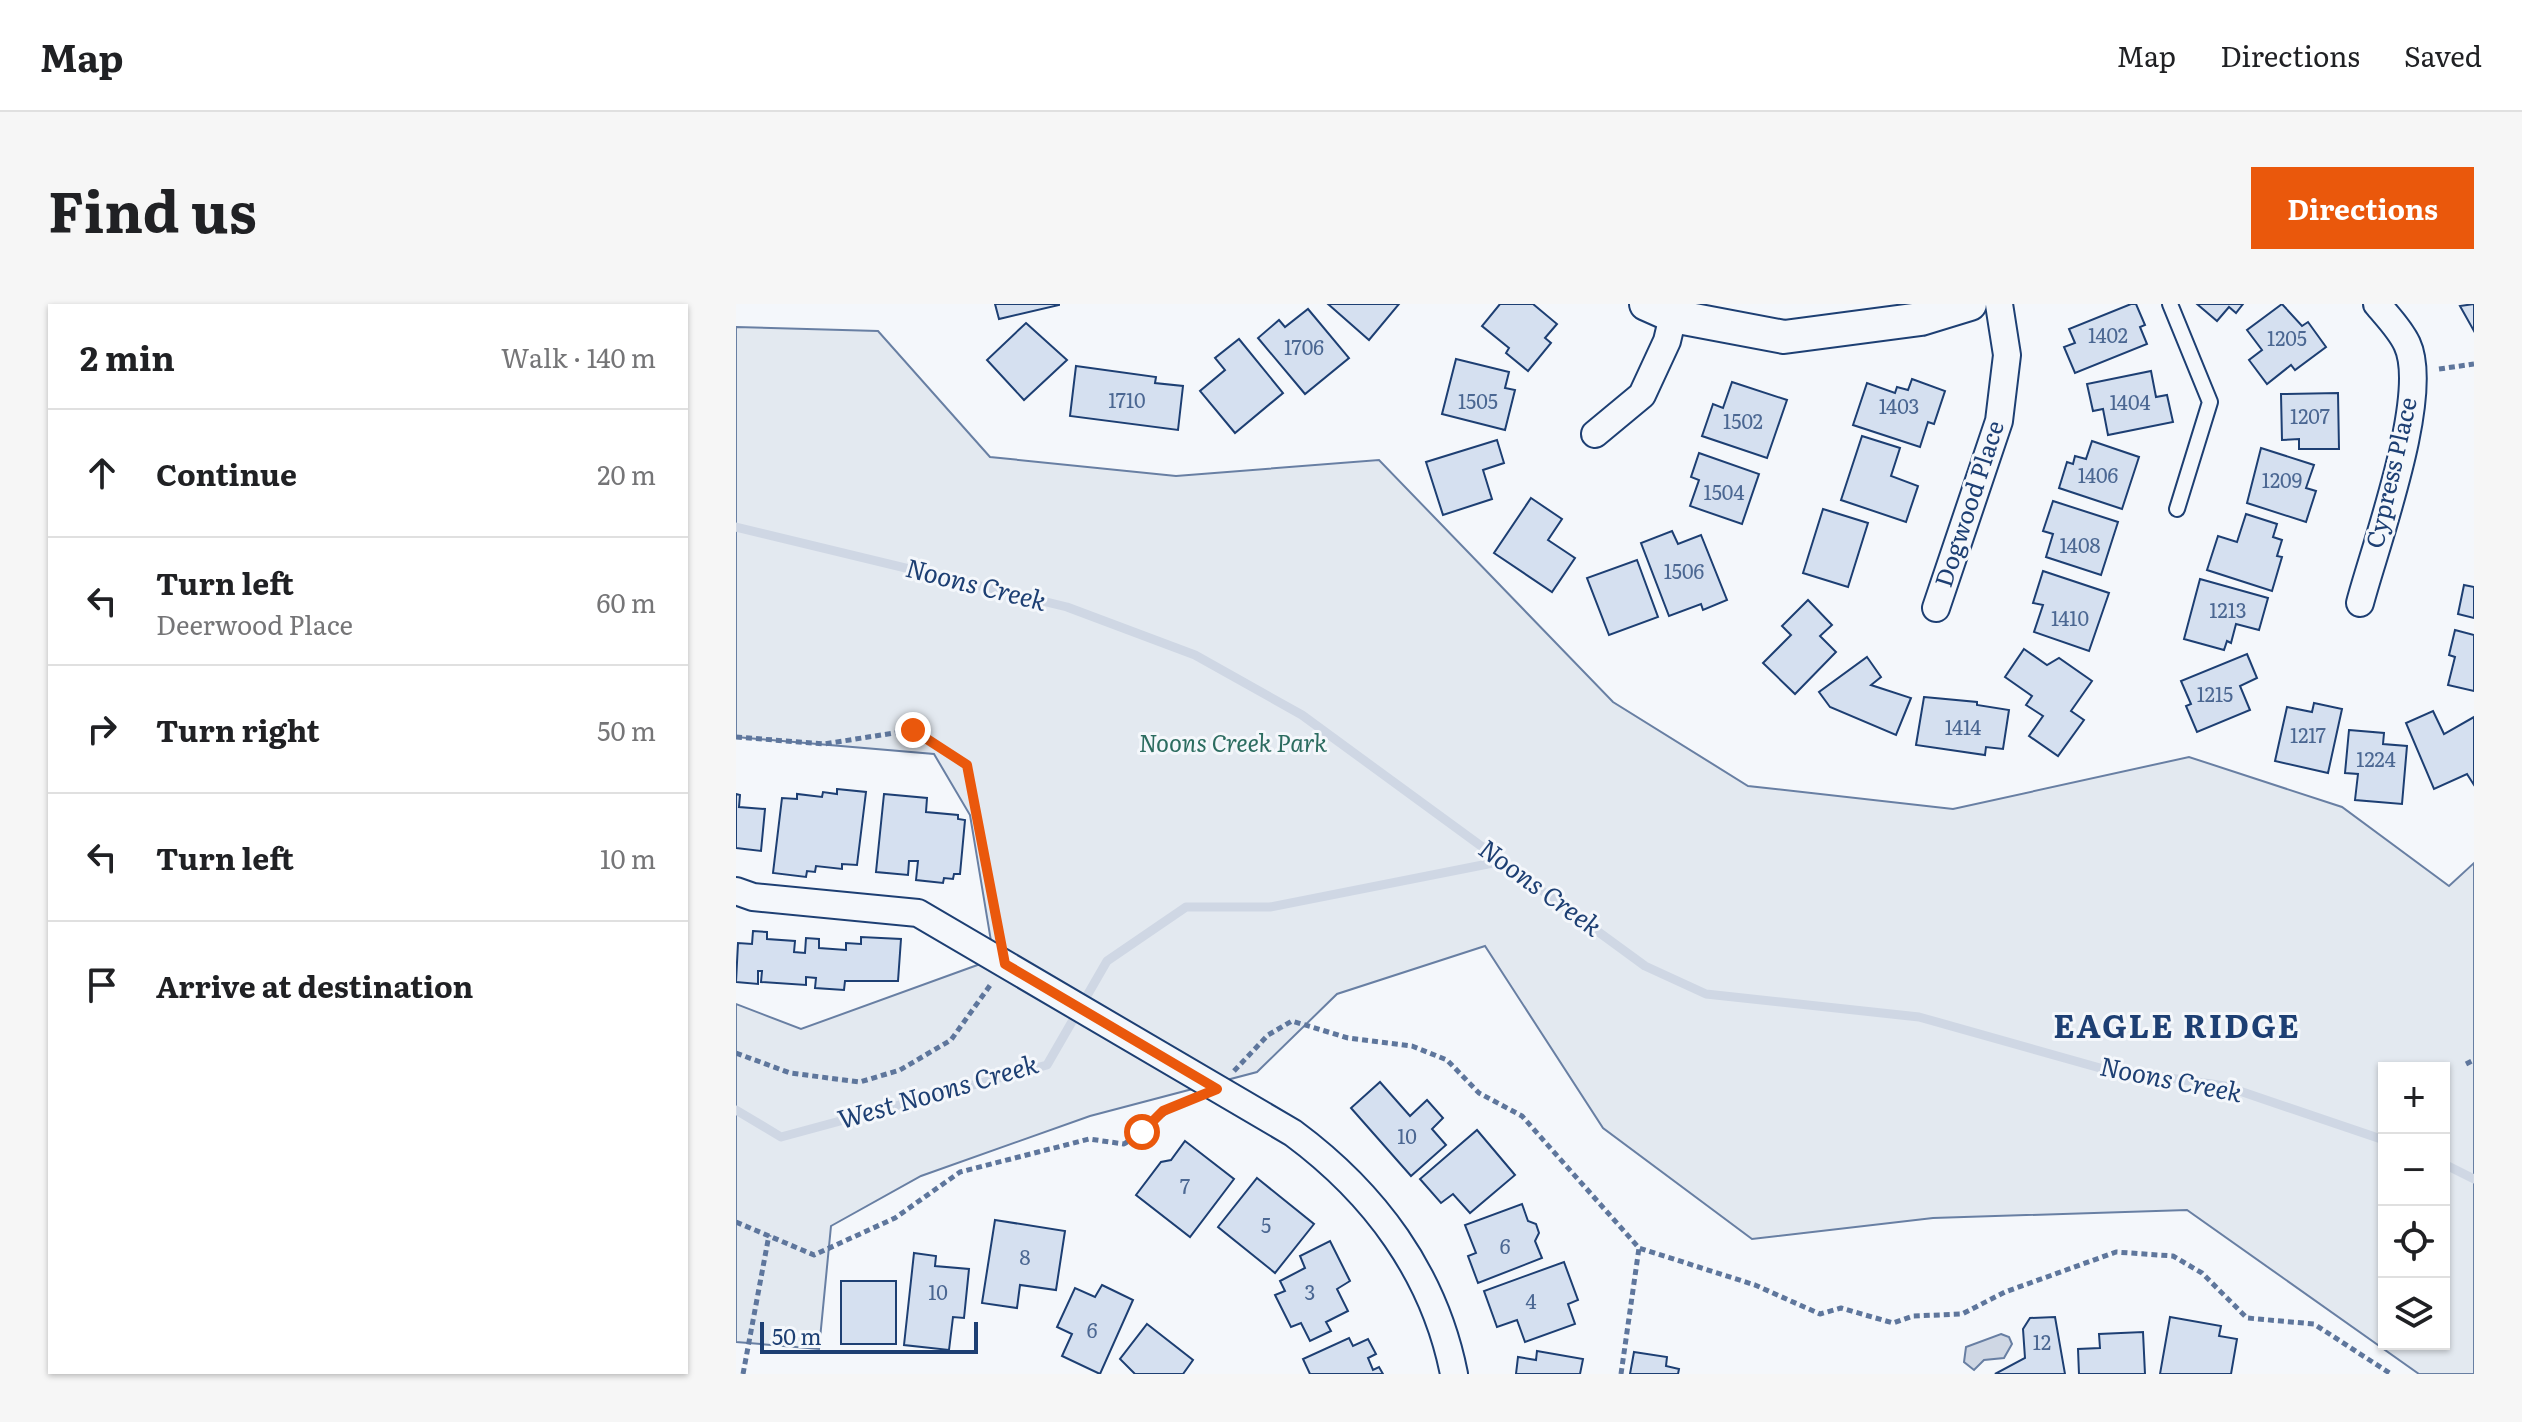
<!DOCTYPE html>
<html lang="en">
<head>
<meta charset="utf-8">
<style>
	:root { --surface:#fff; --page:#f6f6f6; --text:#202124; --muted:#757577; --line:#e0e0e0; --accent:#ea580c }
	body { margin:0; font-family:Literata,serif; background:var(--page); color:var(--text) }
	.controls { position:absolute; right:24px; bottom:24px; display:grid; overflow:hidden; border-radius:0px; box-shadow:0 2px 6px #0004 }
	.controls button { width:72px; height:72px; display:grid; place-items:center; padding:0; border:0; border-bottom:2px solid var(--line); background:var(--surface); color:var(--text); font:40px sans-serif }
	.scale { position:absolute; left:24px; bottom:20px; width:218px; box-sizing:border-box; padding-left:8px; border:4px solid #1d3f73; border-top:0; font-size:22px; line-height:28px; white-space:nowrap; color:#1d3f73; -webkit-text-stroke:6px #f4f7fb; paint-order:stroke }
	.stop { position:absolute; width:24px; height:24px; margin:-18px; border:6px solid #ea580c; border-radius:50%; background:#fff }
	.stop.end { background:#ea580c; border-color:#fff; box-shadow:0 2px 8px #0008 }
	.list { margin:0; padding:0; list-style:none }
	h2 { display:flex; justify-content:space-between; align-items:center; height:104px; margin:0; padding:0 32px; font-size:34px }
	h2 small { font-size:26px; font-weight:400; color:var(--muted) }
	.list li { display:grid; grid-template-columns:52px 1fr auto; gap:24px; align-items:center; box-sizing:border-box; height:128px; padding:0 32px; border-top:2px solid var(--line) }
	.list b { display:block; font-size:30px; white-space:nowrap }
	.list p { margin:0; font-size:26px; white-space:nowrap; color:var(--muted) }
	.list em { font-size:26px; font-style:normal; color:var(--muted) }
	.icon { flex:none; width:44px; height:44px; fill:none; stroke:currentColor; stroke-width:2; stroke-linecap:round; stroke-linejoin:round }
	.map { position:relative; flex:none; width:1738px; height:1070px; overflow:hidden; border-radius:0px }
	header { display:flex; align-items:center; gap:48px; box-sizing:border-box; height:112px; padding:0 40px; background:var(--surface); border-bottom:2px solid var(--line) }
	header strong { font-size:38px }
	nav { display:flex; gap:44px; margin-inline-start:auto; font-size:28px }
	.intro { display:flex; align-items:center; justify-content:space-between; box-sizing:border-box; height:192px; padding:0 48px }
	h1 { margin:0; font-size:56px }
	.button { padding:20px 36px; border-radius:0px; background:var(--accent); color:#fff; font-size:28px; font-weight:700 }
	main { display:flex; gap:48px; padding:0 48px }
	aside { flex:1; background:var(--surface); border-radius:0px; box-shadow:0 2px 6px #0004 }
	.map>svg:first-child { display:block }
</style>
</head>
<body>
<header>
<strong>Map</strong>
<nav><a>Map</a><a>Directions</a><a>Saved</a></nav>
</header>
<div class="intro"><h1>Find us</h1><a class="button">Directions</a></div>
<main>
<aside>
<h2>2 min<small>Walk · 140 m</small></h2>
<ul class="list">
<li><svg class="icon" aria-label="ahead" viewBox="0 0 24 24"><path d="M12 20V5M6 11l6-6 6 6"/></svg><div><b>Continue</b></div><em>20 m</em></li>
<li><svg class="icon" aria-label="left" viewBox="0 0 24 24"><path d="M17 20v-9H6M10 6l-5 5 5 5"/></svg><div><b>Turn left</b><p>Deerwood Place</p></div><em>60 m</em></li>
<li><svg class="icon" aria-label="right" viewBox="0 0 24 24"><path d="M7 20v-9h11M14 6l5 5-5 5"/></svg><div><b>Turn right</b></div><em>50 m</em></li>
<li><svg class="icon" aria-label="left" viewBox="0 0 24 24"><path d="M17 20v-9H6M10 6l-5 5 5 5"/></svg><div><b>Turn left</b></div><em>10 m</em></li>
<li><svg class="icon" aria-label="arrive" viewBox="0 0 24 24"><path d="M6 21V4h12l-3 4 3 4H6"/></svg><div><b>Arrive at destination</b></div></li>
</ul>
</aside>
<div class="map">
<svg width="1738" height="1070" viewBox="0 0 1738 1070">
	<rect width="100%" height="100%" fill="#f4f7fb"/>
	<path fill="#e3e9f0" stroke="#687fa3" stroke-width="2" fill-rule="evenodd" d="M0 23 142 27 254 153 440 172 643 156 877 398 1012 482 1217 505 1453 453 1606 503 1713 582 1738 559V1070H1683L1451 906 1197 914 1016 935 867 824 749 642 601 690 521 768 354 812 185 872 95 922 83 1045 0 1038V700L65 725 258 655 234 511 198 450 0 433ZM1648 764H1708V1040H1648Z"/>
	<polygon fill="#cfd7e4" stroke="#687fa3" stroke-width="2" points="1265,1030 1273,1033 1276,1040 1268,1054 1248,1056 1238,1066 1228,1058 1230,1043"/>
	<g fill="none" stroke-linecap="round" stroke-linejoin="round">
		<g stroke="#cfd7e4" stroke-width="9">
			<polyline points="0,223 331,303 459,351 566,411 909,662 970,690 1183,713 1364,764 1489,782 1648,836"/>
			<polyline points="0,806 45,833 311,761 371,657 450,603 534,603 767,557"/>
			<polyline points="1708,860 1738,875"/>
		</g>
	</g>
	<g fill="#d5e0f0" stroke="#1d3f73" stroke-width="2">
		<polygon points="259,0 323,0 323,1 263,15"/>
		<polygon points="592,0 663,0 633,36"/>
		<polygon points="764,0 797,0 821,20 809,34 815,39 792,67 770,49 773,44 746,22"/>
		<polygon points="1395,0 1400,0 1409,21 1404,23 1411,40 1339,69 1328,43 1339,39 1333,25"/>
		<polygon points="1461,0 1507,0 1500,9 1493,3 1481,17"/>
		<polygon points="1546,0 1566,22 1572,18 1590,43 1559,66 1555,61 1531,80 1513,56 1526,46 1511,26"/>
		<polygon points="1738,0 1738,27 1724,2"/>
		<polygon points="572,5 613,54 569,90 522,34 543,16 549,23"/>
		<polygon points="290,19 331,56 288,96 251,56"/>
		<polygon points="503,35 547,89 499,129 464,87 489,66 479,54"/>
		<polygon points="720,55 773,68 769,84 779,86 769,126 706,110"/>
		<polygon points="340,62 420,73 419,79 447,82 442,126 334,112"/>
		<polygon points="1415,67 1420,93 1431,91 1437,118 1372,131 1367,105 1357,107 1351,80"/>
		<polygon points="1176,75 1209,87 1198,120 1192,118 1184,143 1117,121 1131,79 1159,89 1161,83 1172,86"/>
		<polygon points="996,78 1051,96 1031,154 966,132 977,100 987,104"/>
		<polygon points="1602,89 1603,145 1563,145 1563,135 1546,136 1545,90"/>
		<polygon points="1126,132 1164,144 1155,172 1182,182 1170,218 1105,196"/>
		<polygon points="761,136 768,159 747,166 756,195 707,211 690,158"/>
		<polygon points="1356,137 1403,153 1386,205 1323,184 1331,158 1337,160 1339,152 1350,155"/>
		<polygon points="1525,144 1578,161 1570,184 1580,187 1570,218 1511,199"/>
		<polygon points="963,149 1023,170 1006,220 954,202 963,176 955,173"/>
		<polygon points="795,194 826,215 812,236 839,254 816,288 758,249"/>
		<polygon points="1317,197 1382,218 1365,271 1310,253 1317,230 1307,227"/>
		<polygon points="1087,205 1132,219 1112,283 1067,269"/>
		<polygon points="1510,210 1541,220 1537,233 1546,236 1541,252 1546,253 1536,287 1471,266 1482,232 1501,238"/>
		<polygon points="936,227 942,240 965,231 991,296 967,306 965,300 933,312 905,239"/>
		<polygon points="901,256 922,313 873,331 851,274"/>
		<polygon points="1307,267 1373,289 1353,347 1298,328 1307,301 1297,299"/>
		<polygon points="1464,275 1532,294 1523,326 1500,320 1495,339 1491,337 1488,346 1448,335"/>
		<polygon points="1728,281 1738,283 1738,314 1722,310"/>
		<polygon points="1072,296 1096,321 1084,332 1100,348 1059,390 1027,359 1055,331 1046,322"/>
		<polygon points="1719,326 1738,331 1738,387 1712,381 1719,353 1713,351"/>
		<polygon points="1288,345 1311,361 1323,354 1356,377 1335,407 1348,416 1322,452 1293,432 1307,412 1290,401 1296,392 1269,373"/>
		<polygon points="1511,350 1521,374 1504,382 1514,406 1461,428 1450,402 1455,400 1445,377"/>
		<polygon points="1131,353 1145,373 1135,381 1175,394 1160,431 1094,403 1083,388"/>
		<polygon points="1188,393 1241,398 1241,401 1273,406 1267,445 1250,443 1249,451 1180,441"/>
		<polygon points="1578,399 1606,405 1592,469 1539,457 1551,403 1576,408"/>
		<polygon points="1697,407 1708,430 1738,413 1738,481 1731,470 1698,485 1670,419"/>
		<polygon points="1613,426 1648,429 1647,440 1671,442 1666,500 1619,496 1622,470 1609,469"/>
		<polygon points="101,485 130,488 121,561 106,560 106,565 80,562 79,568 71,567 70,573 37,569 46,494 61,495 61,490 86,493 87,488 101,490"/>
		<polygon points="0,490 4,491 3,503 29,505 25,547 0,544"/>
		<polygon points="148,490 191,494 190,508 222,511 222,515 229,516 224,570 218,570 217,575 208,574 207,579 180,576 182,557 173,557 172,571 140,568"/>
		<polygon points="17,627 31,628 31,635 59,637 58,648 69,649 70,634 83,635 83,644 110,646 110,639 125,640 125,633 165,635 162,677 109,677 108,686 79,684 80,674 70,673 70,681 25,678 26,667 22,667 22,680 0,678 2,639 16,640"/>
		<polygon points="644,778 674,812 691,796 707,814 696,825 710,841 675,872 615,804"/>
		<polygon points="741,826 779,871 734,909 717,890 705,899 684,875"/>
		<polygon points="449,837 498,875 454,933 400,891 425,858 435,856"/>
		<polygon points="521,874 578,920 539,969 482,923"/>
		<polygon points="786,900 792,917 800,920 803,929 799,937 806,954 742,979 732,952 740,949 729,921"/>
		<polygon points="259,916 329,927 320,986 284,981 281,1004 246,999"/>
		<polygon points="594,937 614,977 601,985 612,1007 590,1018 595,1027 574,1037 565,1019 555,1023 539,991 549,987 544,977 569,964 564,952"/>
		<polygon points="178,949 200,952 199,962 233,965 228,1014 217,1013 213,1046 168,1041"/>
		<polygon points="828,958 842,996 832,1000 839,1020 789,1038 781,1016 761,1023 748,987"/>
		<rect x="105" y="977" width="55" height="63"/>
		<polygon points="366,981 397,996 364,1070 326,1052 336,1030 321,1023 339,984 359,993"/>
		<polygon points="1319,1013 1329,1070 1259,1070 1289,1054 1287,1025 1294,1014"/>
		<polygon points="1434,1013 1485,1022 1483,1032 1501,1035 1495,1070 1424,1070"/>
		<polygon points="411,1020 457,1056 447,1070 399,1070 384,1055"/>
		<polygon points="1407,1028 1409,1070 1343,1070 1342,1045 1364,1044 1363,1030"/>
		<polygon points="613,1034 617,1042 632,1035 640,1050 632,1054 637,1066 643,1063 647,1070 574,1070 567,1055"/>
		<polygon points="801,1047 847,1055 844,1070 780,1070 782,1053 800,1056"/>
		<polygon points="898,1048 931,1053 930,1062 943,1065 942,1070 894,1070"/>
	</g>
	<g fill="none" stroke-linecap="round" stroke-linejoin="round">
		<g stroke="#1d3f73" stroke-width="18">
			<polyline id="service" points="1434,0 1474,98 1441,205"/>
		</g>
		<g stroke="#1d3f73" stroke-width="30">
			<g id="minor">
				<polyline points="859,130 906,91 931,37 937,12"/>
				<path d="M1624 299C1639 242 1695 91 1671 40 1664 25 1651 12 1641 0"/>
				<polyline points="1200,304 1263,117 1271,51 1263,0"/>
				<path d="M0 587 17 593 182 609 557 829C638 889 698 969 718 1070"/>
			</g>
		</g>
		<g stroke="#1d3f73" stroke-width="36">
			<polyline id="tertiary" points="910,0 937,12 1048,33 1185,15 1234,0"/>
		</g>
		<g stroke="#5e769c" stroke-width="5" stroke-dasharray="6 4" stroke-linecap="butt">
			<polyline points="1703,65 1738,60"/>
			<polyline points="0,433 88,440 177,426 231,461 262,627"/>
			<polyline points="0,749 54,769 124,778 164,766 215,736 255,680"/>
			<polyline points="1730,760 1738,756"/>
			<polyline points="498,767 532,731 556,717 612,734 676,742 711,756 743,789 786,812 903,944 1019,981 1084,1010 1105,1004 1157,1019 1177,1012 1226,1010 1269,988 1380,948 1437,952 1466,969 1511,1014 1578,1020 1655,1070"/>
			<path d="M0 918 78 951 159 914 224 868 353 835 388 840C411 825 425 808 450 797"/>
			<polyline points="7,1070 33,931"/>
			<polyline points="885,1070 903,944"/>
		</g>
		<use href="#service" stroke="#f4f7fb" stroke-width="14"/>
		<use href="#minor" stroke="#f4f7fb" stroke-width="26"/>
		<use href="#tertiary" stroke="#f4f7fb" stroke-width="32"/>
	</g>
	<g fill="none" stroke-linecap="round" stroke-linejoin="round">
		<polyline stroke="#ea580c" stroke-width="10" points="177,426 231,461 269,660 481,785 427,807 406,828"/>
	</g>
	<g text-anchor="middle" stroke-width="6" stroke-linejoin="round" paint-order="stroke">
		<g font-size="20" fill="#4b6792">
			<text x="1372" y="39">1402</text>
			<text x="1551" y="42">1205</text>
			<text x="568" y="51">1706</text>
			<text x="391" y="104">1710</text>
			<text x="742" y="105">1505</text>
			<text x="1394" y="106">1404</text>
			<text x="1163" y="110">1403</text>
			<text x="1574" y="120">1207</text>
			<text x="1007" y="125">1502</text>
			<text x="1362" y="179">1406</text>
			<text x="1546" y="184">1209</text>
			<text x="988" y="196">1504</text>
			<text x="1344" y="249">1408</text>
			<text x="948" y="275">1506</text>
			<text x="1492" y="314">1213</text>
			<text x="1334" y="322">1410</text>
			<text x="1479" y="398">1215</text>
			<text x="1227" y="431">1414</text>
			<text x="1572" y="439">1217</text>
			<text x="1640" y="463">1224</text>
			<text x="671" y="840">10</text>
			<text x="449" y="890">7</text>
			<text x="530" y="929">5</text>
			<text x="769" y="950">6</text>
			<text x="289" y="961">8</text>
			<text x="202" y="996">10</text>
			<text x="574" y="996">3</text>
			<text x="795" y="1005">4</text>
			<text x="356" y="1034">6</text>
			<text x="1306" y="1046">12</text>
		</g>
		<g font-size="24" fill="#1d3f73" stroke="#f4f7fb">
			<text transform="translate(1656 169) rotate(-77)" y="8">Cypress Place</text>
			<text transform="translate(1234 200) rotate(-72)" y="8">Dogwood Place</text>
		</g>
		<g font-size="24" font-style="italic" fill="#2c6c60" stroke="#f4f7fb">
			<text x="497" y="448">Noons Creek Park</text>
		</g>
		<g font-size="26" font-style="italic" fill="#1d3f73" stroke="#f4f7fb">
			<text transform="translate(240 281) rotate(14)" y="9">Noons Creek</text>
			<text transform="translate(804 584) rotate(36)" y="9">Noons Creek</text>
			<text transform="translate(1435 776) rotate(11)" y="9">Noons Creek</text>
			<text transform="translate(202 788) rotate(-16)" y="9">West Noons Creek</text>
		</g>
		<g font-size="32" font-weight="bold" letter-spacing="2" fill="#1d3f73" stroke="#f4f7fb">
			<text x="1441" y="734">EAGLE RIDGE</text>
		</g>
	</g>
</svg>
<div class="controls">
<button>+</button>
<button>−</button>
<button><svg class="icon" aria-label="locate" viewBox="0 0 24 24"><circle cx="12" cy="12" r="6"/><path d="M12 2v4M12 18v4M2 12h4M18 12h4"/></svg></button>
<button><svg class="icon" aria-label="layers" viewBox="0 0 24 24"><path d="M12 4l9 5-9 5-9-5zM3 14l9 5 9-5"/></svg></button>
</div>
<div class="scale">50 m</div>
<div class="stop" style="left:406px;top:828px"></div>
<div class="stop end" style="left:177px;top:426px"></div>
</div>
</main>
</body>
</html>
